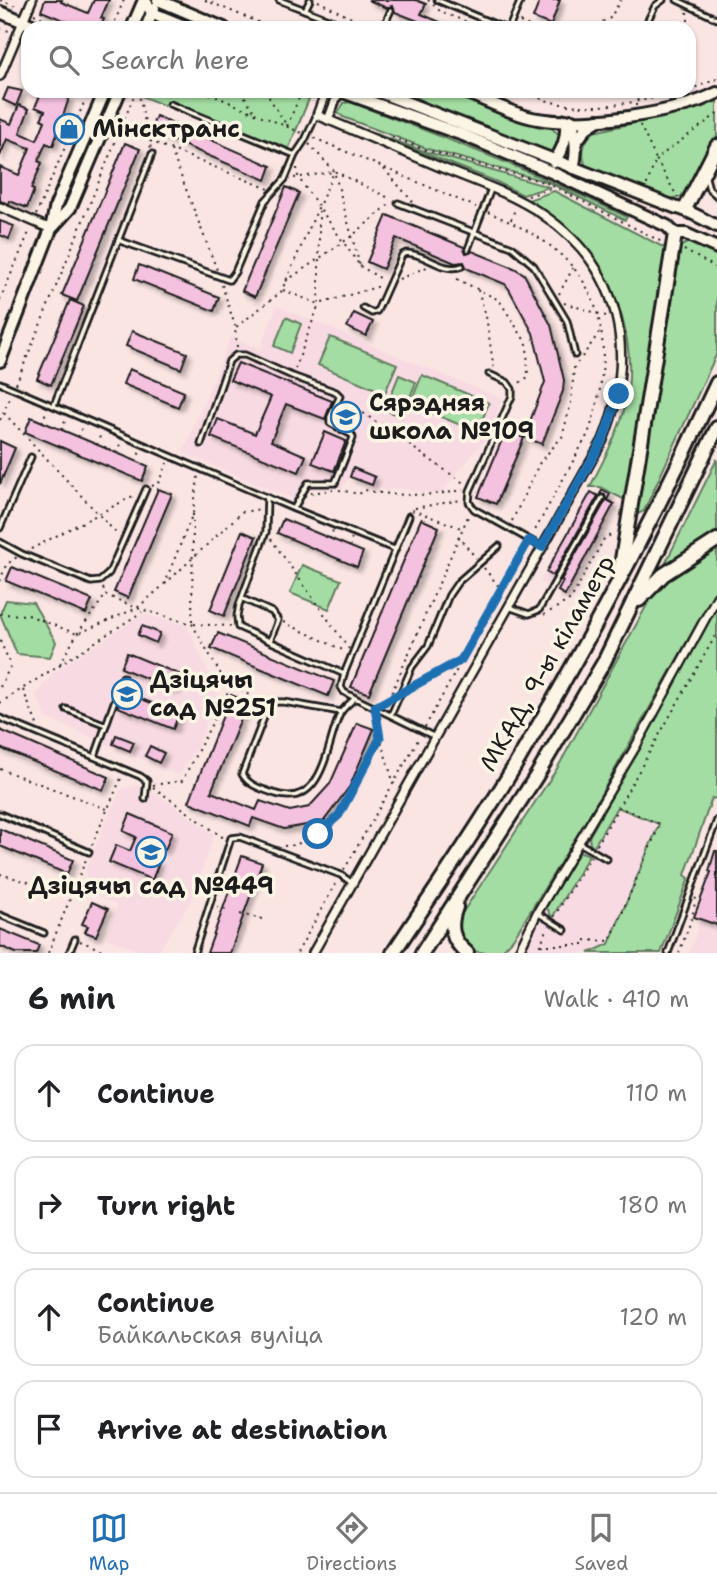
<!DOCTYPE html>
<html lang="en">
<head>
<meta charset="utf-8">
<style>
	:root { --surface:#fff; --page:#f2f2f2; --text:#202124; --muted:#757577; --line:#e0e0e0; --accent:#1f6fb2 }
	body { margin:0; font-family:"Shantell Sans",sans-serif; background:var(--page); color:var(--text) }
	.stop { position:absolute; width:21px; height:21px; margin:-16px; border:5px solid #1f6fb2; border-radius:50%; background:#fff }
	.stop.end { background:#1f6fb2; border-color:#fff; box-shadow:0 2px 7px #0008 }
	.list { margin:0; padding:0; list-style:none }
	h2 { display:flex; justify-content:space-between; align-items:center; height:91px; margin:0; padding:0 28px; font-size:30px }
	h2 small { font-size:23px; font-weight:400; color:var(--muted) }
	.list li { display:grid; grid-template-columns:46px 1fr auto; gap:21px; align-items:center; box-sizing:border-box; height:98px; margin:0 14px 14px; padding:0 14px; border:2px solid var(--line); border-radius:21px }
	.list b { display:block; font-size:26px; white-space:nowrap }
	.list p { margin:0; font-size:23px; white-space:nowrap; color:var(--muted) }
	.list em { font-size:23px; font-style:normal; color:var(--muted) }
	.icon { flex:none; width:38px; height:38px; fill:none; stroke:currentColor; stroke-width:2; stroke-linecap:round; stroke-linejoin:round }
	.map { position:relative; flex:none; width:717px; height:953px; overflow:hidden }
	.search { position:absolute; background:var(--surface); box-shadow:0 2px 5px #0004; left:21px; right:21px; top:21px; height:77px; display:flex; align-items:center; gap:18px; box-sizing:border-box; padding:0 24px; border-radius:21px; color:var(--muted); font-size:26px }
	.sheet { height:539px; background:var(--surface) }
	nav { display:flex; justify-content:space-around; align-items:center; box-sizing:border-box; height:98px; border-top:2px solid var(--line); background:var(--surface); font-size:19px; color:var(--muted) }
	nav a { display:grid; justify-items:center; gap:4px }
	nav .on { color:var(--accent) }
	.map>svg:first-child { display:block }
</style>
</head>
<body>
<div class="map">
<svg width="717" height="953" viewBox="0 0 717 953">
	<defs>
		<filter id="shadow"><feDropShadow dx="4" dy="4" stdDeviation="2" flood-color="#0004"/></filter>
	</defs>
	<rect width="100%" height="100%" fill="#fae5e3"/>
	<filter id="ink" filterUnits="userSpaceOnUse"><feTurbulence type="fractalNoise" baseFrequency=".0143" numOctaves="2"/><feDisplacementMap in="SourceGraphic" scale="14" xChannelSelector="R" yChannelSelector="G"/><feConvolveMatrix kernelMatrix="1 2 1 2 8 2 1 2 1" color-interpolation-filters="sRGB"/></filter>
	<g filter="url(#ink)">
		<g fill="#f8dae2">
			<polygon points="277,306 502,399 488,436 440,494 395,488 387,491 350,477 342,488 309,490 302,503 183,453 231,337 260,349"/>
			<polygon points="590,490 617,504 567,596 540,582"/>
			<polygon points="143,614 187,625 217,693 199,744 179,775 47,718 36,695 53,673"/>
			<polygon points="634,763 709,797 659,953 514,953"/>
			<polygon points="138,785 154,792 214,834 193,898 157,953 147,953 106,938 117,905 86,891 86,869 120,790"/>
			<polygon points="717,847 717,953 689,953 701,920 694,917"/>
		</g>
		<g fill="#a4dda3" stroke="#607c60" stroke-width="2">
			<polygon points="142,91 288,91 309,99 286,155 141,96"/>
			<path d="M407 91H454L551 128 560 135C560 144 558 151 548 152L428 104Z"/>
			<path d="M717 100V136L681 197 666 199 588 170C580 156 582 142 594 132L703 107Z"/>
			<path d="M350 102C444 137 537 173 627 217L625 220 548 182 428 149 343 117 338 113 344 103Z"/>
			<polygon points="376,134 427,152 549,187 523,195 497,182"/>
			<path d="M554 191 667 249 629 502 600 487H590C602 463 615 440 623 414 630 389 631 365 627 340 615 270 584 240 528 200Z"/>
			<polygon points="689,242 717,253 717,353 644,511 638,514 636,511 674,257 677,248"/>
			<polygon points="286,317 301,324 290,353 274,346"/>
			<polygon points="330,337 397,364 385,393 318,365"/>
			<polygon points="399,375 416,382 402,417 385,410"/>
			<polygon points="422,375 489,403 477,432 410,404"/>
			<polygon points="717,459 717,533 669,563 665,564"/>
			<path d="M717 546V588L586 821 513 939 500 953C472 953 467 953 456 928L459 918 558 767 654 592 668 579Z"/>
			<polygon points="302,565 341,580 329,609 290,593"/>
			<polygon points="6,600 33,603 56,642 50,657 17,654 0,614"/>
			<polygon points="717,606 717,799 712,798 685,875 689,878 661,953 589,953 609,944 659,824 617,807 594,846 590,844 589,837"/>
			<polygon points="582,852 589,855 552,918 546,906 578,854"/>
		</g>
		<g fill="#f4c1df" stroke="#1c1c1c" stroke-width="2" filter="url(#shadow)">
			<polygon points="45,0 62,0 61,2 88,13 94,0 109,0 101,18 104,19 100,28 83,28 41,11"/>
			<polygon points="368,0 416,0 426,4 421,14 454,28 415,28 418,21 395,12 392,6 387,8"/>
			<polygon points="540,0 560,0 551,25 533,18"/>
			<polygon points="8,88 22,91 16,106 3,100"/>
			<polygon points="42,91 60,91 59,93 69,98 53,146 46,143 38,161 42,163 31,189 34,190 27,208 10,201 9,204 0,201 0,167 19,175 30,148 7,139 0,156 0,119 11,124 19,105 29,109 20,133 37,140 45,121 41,119 45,111 35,107"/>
			<polygon points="156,116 271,166 266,180 150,131"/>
			<polygon points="125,143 140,149 77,301 62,295"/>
			<polygon points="286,187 299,193 255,297 242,291"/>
			<polygon points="387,215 464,247 466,253 472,251 514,268 524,274 551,325 564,380 563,391 542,444 524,437 545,382 533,333 509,289 505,284 466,268 464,262 455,263 396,238 383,269 367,262"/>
			<polygon points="0,221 14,226 9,239 0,235"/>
			<polygon points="139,265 219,297 214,311 134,279"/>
			<polygon points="70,300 84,306 51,385 37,379"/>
			<polygon points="354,313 373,322 366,336 347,327"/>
			<polygon points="132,331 187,353 181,369 126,346"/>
			<polygon points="238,363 332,401 325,419 286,404 271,441 306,456 299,472 211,437 218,419 255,434 271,397 230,380"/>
			<polygon points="129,369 184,392 178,407 123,384"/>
			<polygon points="31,417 148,466 142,481 25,432"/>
			<polygon points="506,430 524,438 496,504 478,497"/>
			<polygon points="325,432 346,441 334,471 312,463"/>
			<polygon points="0,441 15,448 0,484"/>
			<polygon points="353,468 375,477 372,485 350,477"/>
			<polygon points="158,489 172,494 128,598 114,592"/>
			<polygon points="602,490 610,494 607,500 614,504 565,595 558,591 563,581 561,580 606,500 605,495 600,494"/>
			<polygon points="591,492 598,496 553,576 546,572"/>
			<polygon points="283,519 363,552 357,567 277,533"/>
			<polygon points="421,519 439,527 369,694 351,687"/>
			<polygon points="242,531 256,537 224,616 210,610"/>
			<polygon points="12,567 92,600 86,614 6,581"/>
			<polygon points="142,626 160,633 156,643 138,635"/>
			<polygon points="218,633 334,681 328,696 211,648"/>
			<polygon points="127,653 181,675 175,690 121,668"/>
			<polygon points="124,692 179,714 173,729 118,707"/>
			<polygon points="231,695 248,702 211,792 256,810 260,801 290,811 309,807 330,784 357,723 374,729 350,786 323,822 284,829 253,818 250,826 189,802"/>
			<polygon points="0,730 109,777 103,790 0,748"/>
			<polygon points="116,735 134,742 130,751 113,744"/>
			<polygon points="150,746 164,753 159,763 145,756"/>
			<polygon points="130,814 172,832 165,850 153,845 147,859 159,863 152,880 109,862 116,845 130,851 136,837 123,831"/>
			<polygon points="0,829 73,860 67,874 0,846"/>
			<polygon points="715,851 717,851 717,925 694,917 711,872 709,871"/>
			<polygon points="242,856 262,863 230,953 207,953"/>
			<polygon points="92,902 108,909 96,936 85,932 88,926 82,924"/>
			<polygon points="0,929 39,945 36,953 16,953 0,946"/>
		</g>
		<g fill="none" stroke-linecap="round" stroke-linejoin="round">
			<g stroke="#1c1c1c" stroke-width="9">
				<g id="lane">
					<polyline points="279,0 333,21 339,28"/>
					<polyline points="437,0 504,28"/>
					<polyline points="677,0 717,19"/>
					<polyline points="305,10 310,0"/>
					<polyline points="383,28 391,10"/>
					<polyline points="509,28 521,0"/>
					<polyline points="644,28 655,6 663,0"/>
					<polyline points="170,104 295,155 305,140 316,116"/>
					<polyline points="706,178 709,189 717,196"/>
					<polyline points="398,203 512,247 534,266 567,321 575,355"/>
					<polyline points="118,240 229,280 235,272 265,201 285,179 295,155"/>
					<polyline points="468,249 491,189"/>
					<path d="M363 308 372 313 377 311 402 255 406 253C426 253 443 274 462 266"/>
					<polyline points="489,374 507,382 512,389 512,396 470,491 469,502 474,509 542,547"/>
					<polyline points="0,383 294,509 394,549"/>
					<polyline points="54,405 152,154"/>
					<polyline points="201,444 229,361 236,355 245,355 292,376 336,392 340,396 330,417 330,423 352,435 353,438 335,483 308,483 294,508"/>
					<polyline points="267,497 266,532 239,605 237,616 238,627 344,674"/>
					<polyline points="409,516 344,674 341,687 344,692 355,698 435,737"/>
					<polyline points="0,528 31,457"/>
					<polyline points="0,542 22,554 91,582 100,581 109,573 146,489"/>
					<polyline points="243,599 272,612 278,620 270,641"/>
					<polyline points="509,607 529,614 539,610 602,498"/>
					<polyline points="66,709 106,725"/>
					<path d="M341 712 284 702H273L268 707 242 774C248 785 261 789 273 793 324 811 326 744 340 714 343 708 350 703 355 698"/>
					<polyline points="391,715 412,667 428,646 449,595 458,582 499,546"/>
					<polyline points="0,718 140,776 147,781 145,799"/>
					<polyline points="95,756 123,677"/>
					<polyline points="0,814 89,852"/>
					<polyline points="579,843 607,859"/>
					<polyline points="539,914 565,930"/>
					<polyline points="0,915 44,933"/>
					<polyline points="69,953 75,939"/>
					<polyline points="194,953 231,838 240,837 341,875 352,883"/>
					<polyline points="668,953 717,820"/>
				</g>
			</g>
			<g stroke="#1c1c1c" stroke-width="12">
				<g id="street">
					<polyline points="0,76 32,0"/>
					<polyline points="328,120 339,91"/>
					<polyline points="0,207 51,229"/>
					<path d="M313 953 603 440C638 353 622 268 542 214 511 193 474 181 440 167 399 150 358 132 317 115L326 91"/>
					<polyline points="518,953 537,913 636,746 717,597"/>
				</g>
			</g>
			<g stroke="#1c1c1c" stroke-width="16">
				<g id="secondary">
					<polyline points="145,0 152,13 189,28"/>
					<polyline points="158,0 224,28"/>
					<polyline points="0,12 39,28"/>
					<polyline points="132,28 144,0"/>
					<polyline points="146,28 154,8"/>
					<polyline points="340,91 463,135 549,171 667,226 675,234 686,234 717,248"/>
					<path d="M377 91 677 208C687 209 706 221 717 226"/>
					<path d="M462 91C484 99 516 116 538 119 583 127 676 114 717 93"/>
					<path d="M572 120C575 137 578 151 573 168"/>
					<polyline points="576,142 586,128 598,120"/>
					<path d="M554 162C564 147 567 138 566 120"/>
					<polyline points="53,227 70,208 120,91"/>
					<polyline points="0,361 51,229 56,205 105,91"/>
				</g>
			</g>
			<g stroke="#1c1c1c" stroke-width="18">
				<g id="highway">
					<polyline points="685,209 717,146"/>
					<polyline points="620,572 675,234"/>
					<polyline points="639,600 663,575 717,540"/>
					<path d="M456 907C449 926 451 940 467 953"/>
					<path d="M393 953C436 888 481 824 520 757 592 636 658 511 717 383"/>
					<polyline points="422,953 537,775 604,662 717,428"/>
				</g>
			</g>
			<g stroke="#1c1c1c" stroke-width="2" stroke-dasharray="2 5" stroke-linecap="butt">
				<polyline points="0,0 19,7"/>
				<polyline points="205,0 272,28"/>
				<polyline points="428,0 441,12 483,28"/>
				<polyline points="318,1 371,28"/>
				<polyline points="687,12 689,28"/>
				<polyline points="34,14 65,28"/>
				<polyline points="520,22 535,28"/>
				<polyline points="0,28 9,31"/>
				<polyline points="112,28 124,0"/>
				<polyline points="590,28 610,18 621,0"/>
				<polyline points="689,90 717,79"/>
				<polyline points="138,91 151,149"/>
				<polyline points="203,91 302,133"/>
				<polyline points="241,91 254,111"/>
				<polyline points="265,91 287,126"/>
				<polyline points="297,91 315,99"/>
				<path d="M520 91C534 96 548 102 562 104 601 111 646 100 684 91"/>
				<polyline points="636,106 636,100 649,91"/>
				<polyline points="640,125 656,159 646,187"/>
				<polyline points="287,126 302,91"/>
				<polyline points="392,137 426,150 547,183 662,242"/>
				<polyline points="314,138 476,207"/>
				<polyline points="150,141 269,189"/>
				<polyline points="309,144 334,171"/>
				<polyline points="171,150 217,270"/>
				<polyline points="297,168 298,177 360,266 334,171 391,199"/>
				<polyline points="384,169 413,202"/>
				<polyline points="294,178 333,172"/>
				<polyline points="528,196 553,188"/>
				<polyline points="678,198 656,159 717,114"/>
				<path d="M488 212C515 224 544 237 565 259 613 305 609 376 588 434L533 534"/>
				<polyline points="36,215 89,91"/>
				<polyline points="511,220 515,209"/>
				<polyline points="684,250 717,268"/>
				<polyline points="360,266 383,280"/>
				<polyline points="399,279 429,266"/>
				<polyline points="457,279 499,300 527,344 528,377 518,384"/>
				<polyline points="286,281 352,236 391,203"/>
				<polyline points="222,285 235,326"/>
				<polyline points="283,290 319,304 380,286"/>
				<polyline points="478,290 486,316 494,370"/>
				<polyline points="559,294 573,268"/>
				<polyline points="0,300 30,230"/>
				<polyline points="564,303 606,316"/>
				<polyline points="237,347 235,328 281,292 334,172"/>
				<polyline points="582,357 601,330"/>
				<polyline points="295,369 319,304 319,211"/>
				<polyline points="16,384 136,91"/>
				<polyline points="346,401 465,484"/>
				<polyline points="4,413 117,534"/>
				<polyline points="0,420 11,395"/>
				<polyline points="42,422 47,410"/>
				<polyline points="62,430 66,418"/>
				<polyline points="78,437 83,425"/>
				<polyline points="97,445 101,433"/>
				<polyline points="117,453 121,441"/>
				<polyline points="136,461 141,449"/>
				<polyline points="152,486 160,482 167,463"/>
				<path d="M339 490 359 494 365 490C393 497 435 496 463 490"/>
				<polyline points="311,493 333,490"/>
				<polyline points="415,508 461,500"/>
				<polyline points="412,510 461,528"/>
				<polyline points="193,514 192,624 231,626"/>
				<polyline points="512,521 540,462 562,437 571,403 574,368 578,362"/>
				<polyline points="458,536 476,558"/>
				<polyline points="271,539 349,649"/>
				<polyline points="330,539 333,530"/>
				<polyline points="349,547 352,538"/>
				<polyline points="31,549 135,495"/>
				<polyline points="484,568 500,588"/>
				<polyline points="0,581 6,565 17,557"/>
				<polyline points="165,584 242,512 261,509"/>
				<polyline points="103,588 106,595 137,608 164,585 193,513 198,477"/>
				<polyline points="0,614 28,615 77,634 137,608 192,624 223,678 261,703"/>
				<polyline points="544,615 571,599 604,539 614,533"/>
				<polyline points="283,622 345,651"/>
				<polyline points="0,641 11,665 0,687"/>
				<polyline points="60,664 77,634 105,596"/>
				<polyline points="412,686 460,660"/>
				<polyline points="23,690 38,727"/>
				<polyline points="389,699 469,514"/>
				<polyline points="0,703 142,612"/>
				<polyline points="376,715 380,738 394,784"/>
				<polyline points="425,727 526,545"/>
				<polyline points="0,769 107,809"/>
				<polyline points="153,785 182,781 233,683"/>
				<polyline points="153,787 225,839"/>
				<polyline points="92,845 122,776"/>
				<polyline points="597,845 717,633"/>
				<path d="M284 846C338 842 358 779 380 738"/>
				<polyline points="344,870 419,738"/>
				<polyline points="0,874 71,894"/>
				<polyline points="217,907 227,910"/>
				<polyline points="240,914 267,920"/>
				<polyline points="554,917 591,856"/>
				<polyline points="80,941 109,953"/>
				<polyline points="541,945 583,945 583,940 610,941 660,824 621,808"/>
				<polyline points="48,953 87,857"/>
				<polyline points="297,953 337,881"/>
				<polyline points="540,953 540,945 548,928"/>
				<polyline points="679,953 692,918 696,897"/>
			</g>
			<use href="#lane" stroke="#fcf5e5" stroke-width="3.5"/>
			<use href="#street" stroke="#fcf5e5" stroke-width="7"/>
			<use href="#secondary" stroke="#fcf5e5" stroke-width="10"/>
			<use href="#highway" stroke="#fcf5e5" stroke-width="12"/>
		</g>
	</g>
	<g fill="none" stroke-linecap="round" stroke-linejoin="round" filter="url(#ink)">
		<polyline stroke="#1f6fb2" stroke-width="9" points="318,834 339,815 380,738 375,707 461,660 529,540 542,547 603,440 619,394"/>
	</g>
	<defs>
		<g id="shop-ring" transform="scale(1.575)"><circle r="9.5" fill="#fcf5e5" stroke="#1f6fb2" stroke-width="1.5"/><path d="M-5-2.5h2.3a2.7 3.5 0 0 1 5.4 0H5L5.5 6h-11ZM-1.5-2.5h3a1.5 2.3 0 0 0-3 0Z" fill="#1f6fb2"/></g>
		<g id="school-ring" transform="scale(1.575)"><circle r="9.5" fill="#fcf5e5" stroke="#1f6fb2" stroke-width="1.5"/><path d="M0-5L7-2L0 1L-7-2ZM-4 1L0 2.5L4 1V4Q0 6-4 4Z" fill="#1f6fb2"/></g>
	</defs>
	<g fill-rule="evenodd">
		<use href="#shop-ring" x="69" y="129"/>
		<use href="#school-ring" x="346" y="417"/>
		<use href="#school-ring" x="127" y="694"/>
		<use href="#school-ring" x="151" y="852"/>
	</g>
	<g text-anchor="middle" stroke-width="7" stroke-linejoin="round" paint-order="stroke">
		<g font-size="24" font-weight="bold" fill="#1c1c1c" stroke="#fcf5e5" text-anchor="start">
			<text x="92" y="137">Мінсктранс</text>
			<text x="369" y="411">Сярэдняя<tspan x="369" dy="28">школа №109</tspan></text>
			<text x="150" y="688">Дзіцячы<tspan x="150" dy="28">сад №251</tspan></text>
			<text x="151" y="894" text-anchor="middle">Дзіцячы сад №449</text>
		</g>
		<g font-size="24" fill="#1c1c1c" stroke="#fcf5e5">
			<text transform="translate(547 663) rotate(-60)" y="8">МКАД, 9-ы кіламетр</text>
		</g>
	</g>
</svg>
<div class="stop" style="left:318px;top:834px"></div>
<div class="stop end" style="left:619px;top:394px"></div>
<div class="search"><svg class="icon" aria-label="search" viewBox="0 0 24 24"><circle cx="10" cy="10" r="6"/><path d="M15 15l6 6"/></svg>Search here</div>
</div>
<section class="sheet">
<h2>6 min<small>Walk · 410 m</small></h2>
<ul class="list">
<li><svg class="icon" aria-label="ahead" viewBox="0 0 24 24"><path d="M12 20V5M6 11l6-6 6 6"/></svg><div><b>Continue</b></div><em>110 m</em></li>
<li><svg class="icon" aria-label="right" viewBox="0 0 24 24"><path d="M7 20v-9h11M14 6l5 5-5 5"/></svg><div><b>Turn right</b></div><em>180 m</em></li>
<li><svg class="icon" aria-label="ahead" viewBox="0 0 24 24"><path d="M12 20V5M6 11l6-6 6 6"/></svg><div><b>Continue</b><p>Байкальская вуліца</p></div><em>120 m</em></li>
<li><svg class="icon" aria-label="arrive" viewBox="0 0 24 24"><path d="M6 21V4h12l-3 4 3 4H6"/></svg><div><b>Arrive at destination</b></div></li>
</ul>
</section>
<nav>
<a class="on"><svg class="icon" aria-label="map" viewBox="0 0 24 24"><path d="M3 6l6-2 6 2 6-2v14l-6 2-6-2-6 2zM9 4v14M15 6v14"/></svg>Map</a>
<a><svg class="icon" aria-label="directions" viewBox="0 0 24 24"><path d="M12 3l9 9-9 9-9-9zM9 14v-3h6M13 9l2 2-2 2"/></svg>Directions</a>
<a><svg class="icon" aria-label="saved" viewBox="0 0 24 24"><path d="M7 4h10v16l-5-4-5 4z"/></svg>Saved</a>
</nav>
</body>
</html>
